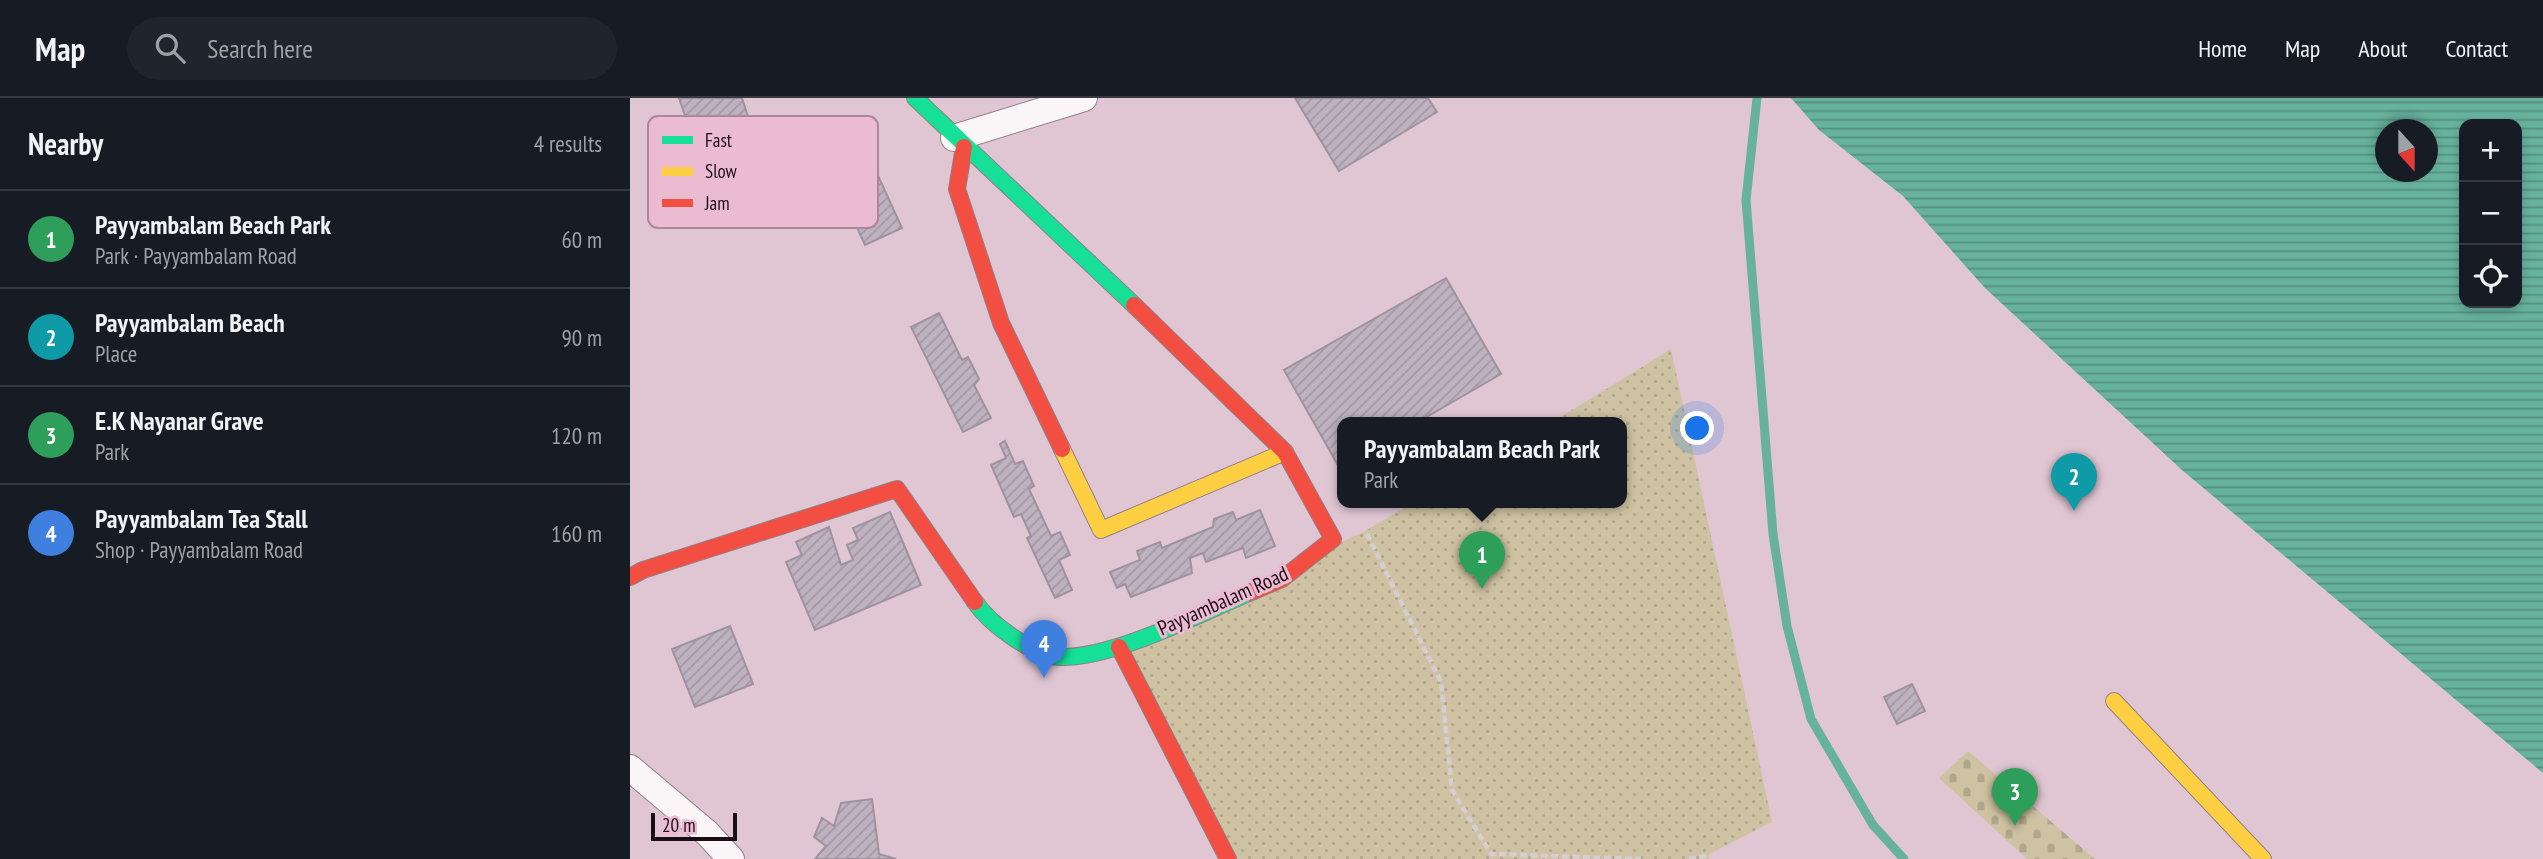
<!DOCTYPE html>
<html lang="en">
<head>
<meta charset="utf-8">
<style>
	:root { --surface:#171b24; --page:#20242c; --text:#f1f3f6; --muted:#9ea1a6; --line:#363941; --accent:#2563eb }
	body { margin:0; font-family:"PT Sans Narrow",sans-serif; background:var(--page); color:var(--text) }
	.controls { position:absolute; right:21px; top:21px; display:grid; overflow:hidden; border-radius:14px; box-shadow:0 4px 10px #0003 }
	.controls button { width:63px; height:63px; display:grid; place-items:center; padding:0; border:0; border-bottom:2px solid var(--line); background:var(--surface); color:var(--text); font:35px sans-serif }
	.compass { position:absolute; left:1745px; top:21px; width:63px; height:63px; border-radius:50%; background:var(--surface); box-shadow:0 4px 10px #0003; rotate:159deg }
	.scale { position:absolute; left:21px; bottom:18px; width:86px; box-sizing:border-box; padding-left:7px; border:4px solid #1c0c14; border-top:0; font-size:19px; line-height:24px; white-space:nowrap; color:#1c0c14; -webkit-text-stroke:5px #ebbbd2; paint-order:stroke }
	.you { position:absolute; left:1068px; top:331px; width:24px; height:24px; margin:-18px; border:5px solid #fff; border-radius:50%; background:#1a73e8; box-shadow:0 0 0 10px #1a73e833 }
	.badge { display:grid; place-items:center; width:46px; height:46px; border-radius:50%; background:var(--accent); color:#fff; font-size:23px; font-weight:700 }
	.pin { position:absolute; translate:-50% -58px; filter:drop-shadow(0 2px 4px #0008) }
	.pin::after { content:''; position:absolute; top:37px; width:24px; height:21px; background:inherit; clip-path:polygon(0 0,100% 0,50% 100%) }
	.popup { position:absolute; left:707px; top:319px; width:290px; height:91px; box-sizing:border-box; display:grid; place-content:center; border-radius:14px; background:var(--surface); filter:drop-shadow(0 2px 5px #0005); font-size:23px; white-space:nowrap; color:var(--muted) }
	.popup b { font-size:26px; color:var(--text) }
	.popup::after { content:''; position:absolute; left:50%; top:100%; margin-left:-14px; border:14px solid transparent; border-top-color:var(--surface) }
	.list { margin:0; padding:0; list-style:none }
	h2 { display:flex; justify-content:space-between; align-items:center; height:91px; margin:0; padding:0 28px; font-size:30px }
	h2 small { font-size:23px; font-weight:400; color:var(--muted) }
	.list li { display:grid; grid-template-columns:46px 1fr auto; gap:21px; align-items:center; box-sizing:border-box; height:98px; padding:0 28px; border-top:2px solid var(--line) }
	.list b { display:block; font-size:26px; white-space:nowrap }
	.list p { margin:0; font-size:23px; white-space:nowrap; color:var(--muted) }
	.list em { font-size:23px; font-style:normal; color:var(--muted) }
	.icon { flex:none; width:38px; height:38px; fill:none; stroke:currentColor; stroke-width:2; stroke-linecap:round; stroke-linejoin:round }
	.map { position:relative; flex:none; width:1913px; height:761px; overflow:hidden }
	header { display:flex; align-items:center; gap:42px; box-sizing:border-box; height:98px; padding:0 35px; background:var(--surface); border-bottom:2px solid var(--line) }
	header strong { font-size:33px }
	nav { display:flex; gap:38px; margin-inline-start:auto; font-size:24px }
	.search { width:490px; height:63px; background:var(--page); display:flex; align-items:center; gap:18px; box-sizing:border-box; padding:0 24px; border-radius:38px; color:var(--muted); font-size:26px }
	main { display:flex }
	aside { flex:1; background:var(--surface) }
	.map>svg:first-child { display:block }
</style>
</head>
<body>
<header>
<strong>Map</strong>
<div class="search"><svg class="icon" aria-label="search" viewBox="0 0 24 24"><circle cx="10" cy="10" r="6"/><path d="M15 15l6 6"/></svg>Search here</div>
<nav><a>Home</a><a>Map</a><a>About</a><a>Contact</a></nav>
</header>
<main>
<aside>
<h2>Nearby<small>4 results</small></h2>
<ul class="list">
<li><span class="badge" style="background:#2e9e5b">1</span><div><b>Payyambalam Beach Park</b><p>Park · Payyambalam Road</p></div><em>60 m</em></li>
<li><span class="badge" style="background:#0f9aa8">2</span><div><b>Payyambalam Beach</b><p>Place</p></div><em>90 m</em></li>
<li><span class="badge" style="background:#2e9e5b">3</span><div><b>E.K Nayanar Grave</b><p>Park</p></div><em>120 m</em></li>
<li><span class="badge" style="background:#3f7fe0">4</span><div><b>Payyambalam Tea Stall</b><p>Shop · Payyambalam Road</p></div><em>160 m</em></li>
</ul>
</aside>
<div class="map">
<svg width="1913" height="761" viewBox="0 0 1913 761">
	<defs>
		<pattern id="cemetery-stones" width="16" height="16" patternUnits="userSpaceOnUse" patternTransform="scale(1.75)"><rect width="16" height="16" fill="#cec2a2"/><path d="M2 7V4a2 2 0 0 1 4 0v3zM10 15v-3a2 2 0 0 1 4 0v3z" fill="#b0a68b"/></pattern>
		<pattern id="park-dots" width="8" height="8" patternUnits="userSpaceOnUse" patternTransform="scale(1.75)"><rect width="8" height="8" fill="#cec2a2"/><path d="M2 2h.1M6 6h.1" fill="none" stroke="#b0a68b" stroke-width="1.8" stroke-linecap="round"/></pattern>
		<pattern id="water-rules" width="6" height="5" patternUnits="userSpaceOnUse" patternTransform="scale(1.75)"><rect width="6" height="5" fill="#66b29c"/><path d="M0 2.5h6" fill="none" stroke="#538f7e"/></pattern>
		<pattern id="building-hatch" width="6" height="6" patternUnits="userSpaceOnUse" patternTransform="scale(1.75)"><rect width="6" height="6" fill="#beb2c0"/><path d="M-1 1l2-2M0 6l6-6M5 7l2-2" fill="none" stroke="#a398a4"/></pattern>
	</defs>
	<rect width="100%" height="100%" fill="#e0c6d3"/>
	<polygon fill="url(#cemetery-stones)" points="1338,653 1465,761 1397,761 1309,680"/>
	<polygon fill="url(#park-dots)" points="1041,251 1142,724 1079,756 1079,761 598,761 489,549 735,433 783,405 992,405 992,325 921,325"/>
	<path fill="url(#water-rules)" fill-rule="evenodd" d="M1161 0H1913V675L1552 372 1355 190 1273 98 1189 32ZM1834 26H1887V205H1834ZM1756 32H1798V74H1756Z"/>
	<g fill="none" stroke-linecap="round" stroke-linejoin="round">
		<polyline stroke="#66b29c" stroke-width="9" points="1127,0 1116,102 1143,436 1157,528 1181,621 1243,727 1274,761"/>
	</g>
	<g fill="url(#building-hatch)" stroke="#9f929f" stroke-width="2">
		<polygon points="49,0 112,0 121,28 65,47"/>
		<polygon points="665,0 798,0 807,14 709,73"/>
		<polygon points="140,41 159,89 112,108 93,60"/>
		<polygon points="235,49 272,130 235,147 198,66"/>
		<polygon points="816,180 871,276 786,325 712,325 712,367 709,369 654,272"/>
		<polygon points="309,215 332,262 338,259 349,281 344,287 361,320 333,334 281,229"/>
		<polygon points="375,343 385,366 393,363 404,388 399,391 421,438 430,434 440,457 429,462 442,492 425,500 397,440 401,438 391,416 384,419 361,367 376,360 370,346"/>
		<polygon points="630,412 645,448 616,460 613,450 576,464 573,455 560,460 562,475 501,499 495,486 487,490 480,474 510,462 507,453 530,444 532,450 583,429 584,421 603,414 606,422"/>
		<polygon points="260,414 291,487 185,532 156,464 172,457 166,444 199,429 211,467 223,462 217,447 228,442 223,430"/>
		<polygon points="100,528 123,586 65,609 42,551"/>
		<polygon points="1282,586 1295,613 1267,626 1254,599"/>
		<polygon points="242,701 249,756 266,761 185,761 196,748 184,739 192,720 204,728 211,705"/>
	</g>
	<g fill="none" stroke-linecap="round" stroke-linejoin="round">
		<g stroke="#928089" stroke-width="28">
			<g id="street">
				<polyline points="324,40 454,0"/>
				<polyline points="0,670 77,735 101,761"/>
			</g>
		</g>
		<g stroke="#928089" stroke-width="18">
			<g id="fast">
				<polyline points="285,0 504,207"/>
				<path d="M345 504C359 525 403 558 429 559 482 561 569 516 619 495"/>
			</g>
		</g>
		<g stroke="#928089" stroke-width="18">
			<g id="slow">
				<polyline points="432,351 471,432 655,354"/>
				<polyline points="1484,603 1633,761"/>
			</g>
		</g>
		<g stroke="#928089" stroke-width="18">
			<g id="jam">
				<polyline points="334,49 327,91 371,225 432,351"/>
				<polyline points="504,207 655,354 703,441 652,481 619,495"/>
				<polyline points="0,479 13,472 267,391 345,504"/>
				<polyline points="489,549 598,761"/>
			</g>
		</g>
		<g stroke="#d6ced2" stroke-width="4.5" stroke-dasharray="7 3.5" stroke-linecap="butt">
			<polyline points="737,436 811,584 822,692 861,756 1011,761"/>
			<polyline points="1059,761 1079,757"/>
		</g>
		<use href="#street" stroke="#faf6f8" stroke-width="26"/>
		<use href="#fast" stroke="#16e098" stroke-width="16"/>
		<use href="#slow" stroke="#ffcf43" stroke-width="16"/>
		<use href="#jam" stroke="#f24e42" stroke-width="16"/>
	</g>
	<g text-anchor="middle" stroke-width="6" stroke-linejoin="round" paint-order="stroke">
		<g font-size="21" fill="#1c0c14" stroke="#ebbbd2">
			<text transform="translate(593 503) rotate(-24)" y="7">Payyambalam Road</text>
		</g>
	</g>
	<rect x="18" y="18" width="230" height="112" rx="10" fill="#ebbbd2" stroke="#ad8699" stroke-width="2"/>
	<rect x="32" y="38" width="31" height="8" fill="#16e098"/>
	<rect x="32" y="69" width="31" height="9" fill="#ffcf43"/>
	<rect x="32" y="101" width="31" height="8" fill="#f24e42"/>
	<g font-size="19" fill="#1c0c14">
		<text x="75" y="49">Fast</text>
		<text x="75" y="80">Slow</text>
		<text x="75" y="112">Jam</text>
	</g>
</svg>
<div class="controls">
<button>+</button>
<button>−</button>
<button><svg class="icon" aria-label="locate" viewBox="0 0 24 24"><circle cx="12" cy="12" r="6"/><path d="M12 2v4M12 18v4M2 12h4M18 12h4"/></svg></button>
</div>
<svg class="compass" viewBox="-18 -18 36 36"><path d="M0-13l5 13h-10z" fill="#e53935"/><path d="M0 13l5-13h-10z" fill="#9ea1a6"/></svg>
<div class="scale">20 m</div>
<div class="you"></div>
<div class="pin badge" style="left:852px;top:491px;background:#2e9e5b">1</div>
<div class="popup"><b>Payyambalam Beach Park</b>Park</div>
<div class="pin badge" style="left:1444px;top:413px;background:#0f9aa8">2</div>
<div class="pin badge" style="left:1385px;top:728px;background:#2e9e5b">3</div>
<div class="pin badge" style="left:414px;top:580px;background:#3f7fe0">4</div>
</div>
</main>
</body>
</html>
